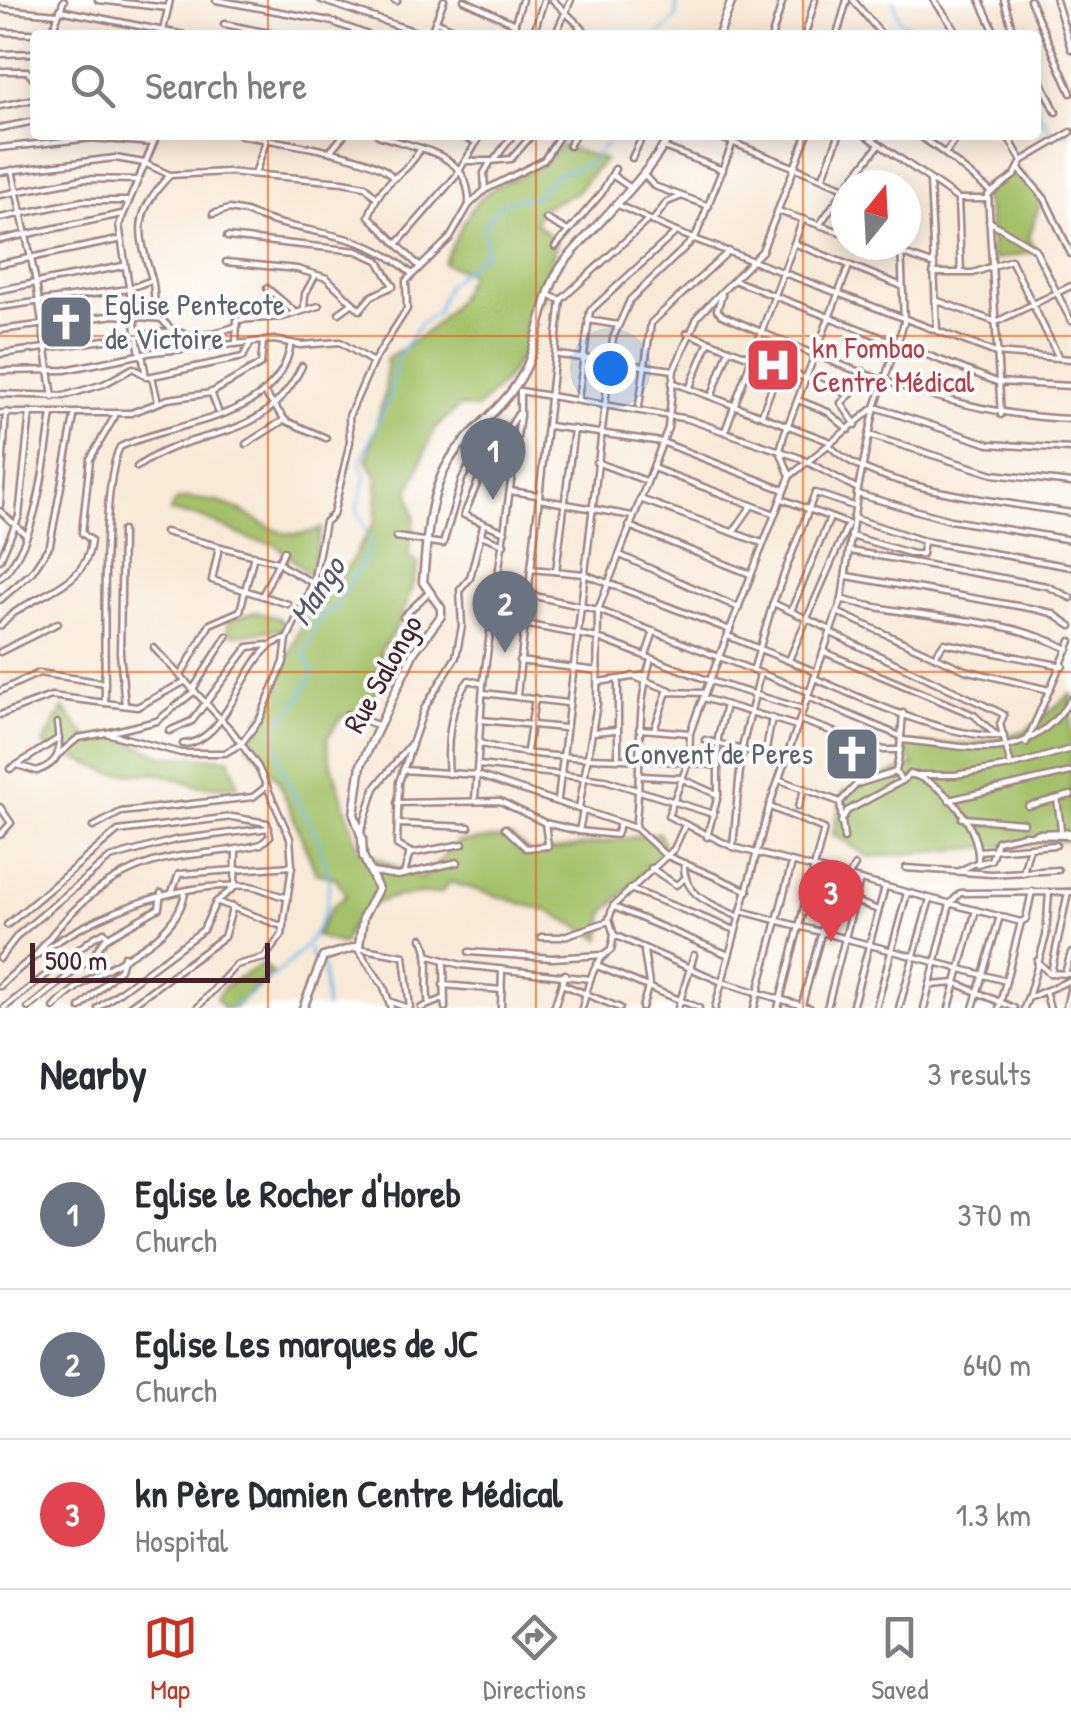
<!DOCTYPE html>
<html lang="en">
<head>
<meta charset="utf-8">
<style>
	:root { --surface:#fff; --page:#f7f7f7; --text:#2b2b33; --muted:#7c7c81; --line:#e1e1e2; --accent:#c8321e }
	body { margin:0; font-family:"Patrick Hand",sans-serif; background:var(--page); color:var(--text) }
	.compass { position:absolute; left:831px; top:170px; width:90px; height:90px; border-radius:50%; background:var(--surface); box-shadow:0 5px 25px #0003; rotate:18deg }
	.scale { position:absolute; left:30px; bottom:25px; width:240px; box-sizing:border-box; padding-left:10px; border:5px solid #4a1f2b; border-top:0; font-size:28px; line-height:35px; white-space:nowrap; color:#4a1f2b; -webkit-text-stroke:8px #fff; paint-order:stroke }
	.you { position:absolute; left:610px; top:368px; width:35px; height:35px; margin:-25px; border:8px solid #fff; border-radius:50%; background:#1a73e8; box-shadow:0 0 0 15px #1a73e833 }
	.badge { display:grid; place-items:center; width:65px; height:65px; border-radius:50%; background:var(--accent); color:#fff; font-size:32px; font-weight:700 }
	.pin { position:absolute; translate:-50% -82px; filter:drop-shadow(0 2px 5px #0008) }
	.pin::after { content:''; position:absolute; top:52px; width:35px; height:30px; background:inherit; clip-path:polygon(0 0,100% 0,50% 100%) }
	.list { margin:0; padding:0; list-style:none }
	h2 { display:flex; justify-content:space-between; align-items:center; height:130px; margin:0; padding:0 40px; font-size:42px }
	h2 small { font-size:32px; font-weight:400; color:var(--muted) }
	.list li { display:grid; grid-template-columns:65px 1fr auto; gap:30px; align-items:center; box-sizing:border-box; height:150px; padding:0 40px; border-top:2px solid var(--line) }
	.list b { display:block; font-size:38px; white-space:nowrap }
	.list p { margin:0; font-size:32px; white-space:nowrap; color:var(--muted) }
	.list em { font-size:32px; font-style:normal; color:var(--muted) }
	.icon { flex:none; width:55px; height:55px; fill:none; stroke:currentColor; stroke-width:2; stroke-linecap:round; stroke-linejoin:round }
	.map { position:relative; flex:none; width:1071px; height:1008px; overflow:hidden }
	.search { position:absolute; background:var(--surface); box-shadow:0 5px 25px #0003; left:30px; right:30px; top:30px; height:110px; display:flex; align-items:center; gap:25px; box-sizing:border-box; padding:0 35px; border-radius:10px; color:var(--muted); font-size:38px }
	.sheet { height:580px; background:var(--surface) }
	nav { display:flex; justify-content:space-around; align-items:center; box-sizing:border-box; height:140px; border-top:2px solid var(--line); background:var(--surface); font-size:28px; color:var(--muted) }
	nav a { display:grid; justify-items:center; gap:5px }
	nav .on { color:var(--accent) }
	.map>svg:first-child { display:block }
</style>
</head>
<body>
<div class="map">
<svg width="1071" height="1008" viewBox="0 0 1071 1008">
	<rect width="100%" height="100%" fill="#fff"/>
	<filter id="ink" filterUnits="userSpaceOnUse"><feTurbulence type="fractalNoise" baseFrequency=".01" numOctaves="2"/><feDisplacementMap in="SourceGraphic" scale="20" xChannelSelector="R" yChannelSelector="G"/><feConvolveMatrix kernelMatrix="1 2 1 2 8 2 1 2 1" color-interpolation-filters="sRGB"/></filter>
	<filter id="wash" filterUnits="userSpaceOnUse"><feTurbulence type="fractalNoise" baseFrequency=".0048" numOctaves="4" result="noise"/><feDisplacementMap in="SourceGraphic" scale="40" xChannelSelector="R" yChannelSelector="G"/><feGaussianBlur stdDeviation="2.25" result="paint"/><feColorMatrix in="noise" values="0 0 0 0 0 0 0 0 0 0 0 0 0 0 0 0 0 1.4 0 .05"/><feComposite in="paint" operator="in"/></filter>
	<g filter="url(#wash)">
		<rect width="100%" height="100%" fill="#f8ead8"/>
		<g fill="#a4c169" stroke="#77704a" stroke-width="2.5">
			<path d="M561 145 604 160 575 193 541 208 535 222 557 242 545 283 546 295 524 324 530 342 507 378 477 409 460 406 434 429 409 492 415 518 408 556 419 564C409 595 403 625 381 649 379 680 381 718 341 717L327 738 329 756 359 850 422 879 458 842 511 837 532 854 659 833 666 850 605 912 601 939 551 912 450 882 441 893C394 896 360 894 343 944L316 936 332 906 346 896 336 878 316 873 279 782 248 744 280 681 314 591 344 573 375 522 378 480 367 459 385 393 387 358C422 338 458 312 469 273L443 263C456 241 465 212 483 196 508 173 532 182 561 145Z"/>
			<polygon points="1015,168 1042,195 1029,238 1036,251 993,260 987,206 976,192"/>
			<path d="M188 498C200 500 215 500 227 505 266 519 275 545 321 529L310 575 275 544 252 540 201 517 170 512 176 501Z"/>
			<polygon points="256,612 279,618 289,628 239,635 228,633 227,620"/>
			<polygon points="1071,694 1071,840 869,857 833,834 843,792 914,765 901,744 970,745 1026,731"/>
			<polygon points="63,708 88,738 121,738 163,756 229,758 238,786 199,786 161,774 112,773 43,745"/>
			<polygon points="263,964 272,972 234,1008 223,1008 216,998 225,986"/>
		</g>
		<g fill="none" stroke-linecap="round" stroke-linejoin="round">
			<g stroke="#70bae9" stroke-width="2.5">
				<polyline points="893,0 900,20 922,35"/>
				<polyline points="659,35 676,17 677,0"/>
				<polyline points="1036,109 1051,132 1071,134"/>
				<polyline points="309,949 311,958 318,960"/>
				<polyline points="323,965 326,1008"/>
				<path d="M231 1008C301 958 361 914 309 823 291 791 274 760 276 722 297 710 303 693 313 673L305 654 318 620 336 606 372 546 357 508 366 476 360 462 390 396 397 358 420 324 437 312 447 285 487 251 483 229C494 204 507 197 534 198L555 175 589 164 613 135"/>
			</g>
		</g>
	</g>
	<g filter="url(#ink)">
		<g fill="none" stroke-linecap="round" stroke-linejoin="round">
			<g stroke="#a18482" stroke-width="9">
				<g id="minor">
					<polyline points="98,0 168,8"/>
					<polyline points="216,0 330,21 368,35"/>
					<polyline points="321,0 425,35"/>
					<polyline points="394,0 397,1"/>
					<polyline points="464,0 515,24"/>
					<polyline points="553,0 589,35"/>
					<polyline points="853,0 882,35"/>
					<polyline points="934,0 959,35"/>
					<polyline points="980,0 996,35"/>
					<polyline points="1004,0 1014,35"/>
					<polyline points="1030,0 1071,93"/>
					<polyline points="1056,0 1071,49"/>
					<polyline points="0,9 58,14"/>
					<polyline points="60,10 184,35"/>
					<polyline points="436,21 467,35"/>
					<polyline points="224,24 279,35"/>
					<polyline points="0,32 87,35"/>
					<polyline points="52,32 64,0"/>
					<polyline points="162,35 170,0"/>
					<polyline points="430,35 444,0"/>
					<polyline points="511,35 522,0"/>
					<polyline points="533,35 544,0"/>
					<polyline points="555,35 571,0"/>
					<polyline points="576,35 580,26"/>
					<polyline points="772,35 783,0"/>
					<polyline points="805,35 815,0"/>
					<polyline points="837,35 847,0"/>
					<polyline points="0,54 35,53"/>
					<polyline points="1036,70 1056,112"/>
					<polyline points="0,71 27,71 35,81"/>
					<polyline points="0,106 35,99"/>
					<polyline points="0,128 35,121"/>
					<path d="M240 135C269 141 380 155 392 177"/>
					<path d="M378 135C418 150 471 151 469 205"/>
					<polyline points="458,135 477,142"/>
					<polyline points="714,135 845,188"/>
					<polyline points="866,135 958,199 988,199"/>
					<polyline points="925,135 923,138 945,154"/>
					<polyline points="958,135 945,154 990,191"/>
					<polyline points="1007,135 1022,161"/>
					<polyline points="569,146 575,135"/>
					<polyline points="663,147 723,170"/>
					<polyline points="0,148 92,138 153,143"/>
					<polyline points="331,150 344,135"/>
					<polyline points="632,158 643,135"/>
					<polyline points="495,159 513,135"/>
					<polyline points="467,161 491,161"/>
					<polyline points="12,170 36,282 53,397"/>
					<polyline points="1020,170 1045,199 1071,254"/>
					<polyline points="0,172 115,158 144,163 170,175 227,172 343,182 365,186 376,197"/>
					<polyline points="255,174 268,135"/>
					<path d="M170 175C133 214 137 231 152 279 155 289 153 300 157 310 171 345 209 336 237 326"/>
					<polyline points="612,175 631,188"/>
					<polyline points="645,176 654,186 709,206"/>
					<polyline points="855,176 880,185"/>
					<polyline points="823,177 839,135"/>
					<polyline points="930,181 937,331"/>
					<polyline points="848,185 879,145"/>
					<polyline points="485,190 484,173 491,161 511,159 532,135"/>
					<polyline points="0,195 83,179 136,180"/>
					<polyline points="958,199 961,272"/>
					<polyline points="618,205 676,232 996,353 1071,359"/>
					<polyline points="778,211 846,234"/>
					<path d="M213 214 229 209 246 212C306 238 358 226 411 273"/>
					<polyline points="0,218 82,201 127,201"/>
					<polyline points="546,219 568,231"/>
					<polyline points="989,221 1035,249 1071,321"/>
					<polyline points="652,222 667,202 680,197"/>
					<polyline points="820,224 846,187"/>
					<polyline points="0,240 122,214"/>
					<polyline points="397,244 456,176 481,135"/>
					<polyline points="796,244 902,286"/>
					<polyline points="877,245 932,264"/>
					<polyline points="555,247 601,194 615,169"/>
					<polyline points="226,262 297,269 327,278 360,310 372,296 393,286 378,260 357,251 227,237"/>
					<polyline points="0,264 118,240"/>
					<path d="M419 266 369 216C384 173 402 182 421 148"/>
					<polyline points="933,273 973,273 1011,260 1059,358"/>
					<polyline points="736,281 997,382 1071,386"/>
					<polyline points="267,288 295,312"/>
					<polyline points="0,290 123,266"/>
					<path d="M722 295 717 310 722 315C832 363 950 415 1071 419"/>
					<polyline points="550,296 561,300 648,220"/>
					<polyline points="935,300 996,322 1071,286"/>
					<polyline points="0,307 128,289 152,280"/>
					<polyline points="304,308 305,294 315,276"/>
					<polyline points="339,313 353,303"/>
					<polyline points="588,320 618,325"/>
					<polyline points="0,330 115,315 163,319"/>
					<polyline points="687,333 850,395"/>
					<polyline points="236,344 237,320 283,317 319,306"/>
					<polyline points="0,354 173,331"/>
					<polyline points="140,354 119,225 157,135"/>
					<polyline points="142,354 146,377"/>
					<polyline points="559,355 674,370"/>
					<polyline points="0,371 65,370 153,352 274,340 301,345 340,342 371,361"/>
					<polyline points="152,377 158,402"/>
					<polyline points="672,382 831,442"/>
					<polyline points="690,387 709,341"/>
					<polyline points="520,391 688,419 800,458 858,489"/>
					<polyline points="211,392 218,411"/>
					<polyline points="0,394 64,396 104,384 133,368 148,377 243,357 250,344"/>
					<polyline points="265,394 286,421 326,438"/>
					<polyline points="712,395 729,349"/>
					<polyline points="578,399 590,311 676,232"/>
					<polyline points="798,400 828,412 849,430"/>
					<polyline points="639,406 651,323 729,251"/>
					<polyline points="875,407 790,476 697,713 690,733 689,760 668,816 733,847 1021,922 1026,919 1032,891"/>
					<polyline points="875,407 989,444 1071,449"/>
					<polyline points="0,413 131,413 168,399 211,393 261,364 263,342"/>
					<polyline points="762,414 779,368"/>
					<polyline points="1001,415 988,195 1015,175 1022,161 1071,132"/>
					<polyline points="856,425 841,403 859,387 863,371"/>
					<polyline points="549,426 662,442 784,490"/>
					<polyline points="725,431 803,219"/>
					<polyline points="869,435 993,474 1071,483"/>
					<polyline points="246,444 284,420"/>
					<path d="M830 446C869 489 1011 503 1071 513"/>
					<polyline points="596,462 646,481"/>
					<path d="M137 467C198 422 261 449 302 366"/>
					<polyline points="485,467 512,479"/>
					<polyline points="653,468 775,514"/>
					<polyline points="790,476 780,451 784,435 849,266"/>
					<polyline points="510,491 537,495"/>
					<polyline points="857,494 950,520 1071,540"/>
					<polyline points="539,499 632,516"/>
					<polyline points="640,499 762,543"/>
					<polyline points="782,499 848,524"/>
					<polyline points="0,505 6,412"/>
					<polyline points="0,511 25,534"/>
					<polyline points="853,518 924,541 1071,567"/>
					<polyline points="629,526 750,574"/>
					<polyline points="122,531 120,653 125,705"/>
					<polyline points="165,532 281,563"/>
					<polyline points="505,532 464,515 484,467 518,414"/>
					<polyline points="733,532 750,508"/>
					<polyline points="480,535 504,544"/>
					<polyline points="851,536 913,554 922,554 924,542"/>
					<polyline points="396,537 443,544 462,479 488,433 483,427"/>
					<polyline points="219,547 212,580 288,604"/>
					<polyline points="850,551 1047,586 1071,598"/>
					<polyline points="620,555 739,608"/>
					<polyline points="0,560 19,516 30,412"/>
					<polyline points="282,566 313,583"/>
					<polyline points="531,569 584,574 730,630"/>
					<polyline points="556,571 574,429"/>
					<polyline points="847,576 1035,609 1052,613 1071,626"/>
					<path d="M0 578C38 544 44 463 52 414"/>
					<polyline points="497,592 526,597"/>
					<polyline points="263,594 284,551"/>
					<polyline points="526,594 598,610 809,692"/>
					<polyline points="0,600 32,572 50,545 74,417"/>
					<path d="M844 600C917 620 1000 614 1068 649"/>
					<polyline points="773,603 831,630"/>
					<polyline points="791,611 830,518"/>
					<polyline points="839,613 965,670 1049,690"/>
					<polyline points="403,617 429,592"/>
					<polyline points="523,624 598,638 710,681 803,709"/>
					<path d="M0 626C29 591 87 592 91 540L82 533 90 459 115 416"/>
					<polyline points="831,633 999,712 1004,715 1000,724 1011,766"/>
					<polyline points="728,636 816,672"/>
					<polyline points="154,648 232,731 258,767 290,838 292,866 282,935 264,958 236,965 197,1008"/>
					<polyline points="0,652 58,623"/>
					<polyline points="824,652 974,715 997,736"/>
					<polyline points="646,655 654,631"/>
					<polyline points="935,656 944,643 1063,666"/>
					<polyline points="789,660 848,524"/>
					<polyline points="519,661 598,671"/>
					<polyline points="753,671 773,603 815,493 853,506"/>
					<polyline points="181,675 210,624 240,611 254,555"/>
					<polyline points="632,676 670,690"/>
					<path d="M814 678C868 701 945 738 1004 736"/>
					<polyline points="598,682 646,675"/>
					<polyline points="193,689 227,636"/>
					<polyline points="0,691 39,673 105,683"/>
					<polyline points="483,693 567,703"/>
					<polyline points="517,695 561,300"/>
					<polyline points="808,697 900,736"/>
					<polyline points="703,698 797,726"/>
					<path d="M105 703C105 652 100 485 120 447 178 419 279 422 291 343"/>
					<polyline points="347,714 380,726"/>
					<polyline points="0,715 51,696 137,707 186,681"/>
					<polyline points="481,720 564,728"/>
					<polyline points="800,720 884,750 900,750 896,772 902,781 847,811 841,822"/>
					<polyline points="639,729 654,730 667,692 705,693"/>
					<polyline points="654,730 689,733"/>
					<polyline points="169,731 192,721 248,647 268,645"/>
					<polyline points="593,732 616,730"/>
					<polyline points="107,733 157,721 195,691"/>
					<polyline points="705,740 773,758 784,765"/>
					<path d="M901 740C972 746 1027 768 1071 699"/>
					<path d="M479 743C551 765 641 754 718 766"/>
					<polyline points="1026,743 1071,641"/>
					<path d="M183 744C234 741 244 642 287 639"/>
					<polyline points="900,750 903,713"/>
					<polyline points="527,751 535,698"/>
					<polyline points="59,754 78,738 106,733 181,753 225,753 241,744 260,719 284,662 287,639 313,583 325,522 333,515 350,442 349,416 373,362 407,309 406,281 450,238 469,205 485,190 544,160 560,135"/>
					<polyline points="618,755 618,680"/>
					<polyline points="765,755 772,718"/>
					<polyline points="831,760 839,734"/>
					<polyline points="17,765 59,738"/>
					<polyline points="479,765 605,780 713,814"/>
					<path d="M10 769 17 765 37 771C65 761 59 746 57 723"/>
					<path d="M403 770 477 775 635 828C643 771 634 715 651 659"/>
					<path d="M449 774C446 744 450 703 469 680L483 684"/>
					<polyline points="914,775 955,775 1011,766 1071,749"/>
					<polyline points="642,776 680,778 718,795"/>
					<polyline points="780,780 840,802 857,784 896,772"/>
					<path d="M902 781 910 774C944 782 981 827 978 862L957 872"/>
					<polyline points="475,799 483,684 520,416 520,391"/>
					<polyline points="558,799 613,338 630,300 695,238 736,135"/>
					<polyline points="1057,799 1061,829"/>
					<polyline points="949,800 1071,772"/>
					<polyline points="840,802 844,839"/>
					<polyline points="397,803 500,801 545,823"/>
					<polyline points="1028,806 1071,795"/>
					<polyline points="0,807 11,823 0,835"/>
					<polyline points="770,807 824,829 778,1008"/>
					<polyline points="798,807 805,788"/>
					<polyline points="579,808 597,704 598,610 668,428 674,370 698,316 762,251 807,135"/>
					<polyline points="962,818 1024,823"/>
					<polyline points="399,824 469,827"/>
					<polyline points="93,827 121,812 253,797 267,786"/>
					<polyline points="684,827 674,849 613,906 609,919 614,935 722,982 810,1008"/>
					<polyline points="505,828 526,848 548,846 545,823 579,831 583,811"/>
					<polyline points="636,828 665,855 748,891"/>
					<polyline points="579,831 616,835 620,824"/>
					<polyline points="361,832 375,788 413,741 424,709 456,657 462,626 460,590 470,578 483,526"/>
					<polyline points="1036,833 1071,832"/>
					<polyline points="707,837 718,795 718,738 726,705"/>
					<polyline points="733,847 742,748 760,674"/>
					<polyline points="978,851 1056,845"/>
					<polyline points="409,854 463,844"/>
					<path d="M684 863C683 898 713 904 739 917"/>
					<polyline points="977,864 991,860 997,841 1024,835 1071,836"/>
					<polyline points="651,868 676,885 684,879"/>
					<polyline points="906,868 991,874 1058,870"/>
					<polyline points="372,872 398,876 458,862"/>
					<polyline points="1023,873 1029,850"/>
					<polyline points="404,874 410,852 397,845 399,782 412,745"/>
					<polyline points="848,877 855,866"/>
					<polyline points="630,889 735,930"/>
					<polyline points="172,892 179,874 292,866"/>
					<polyline points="855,901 878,910"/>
					<polyline points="218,902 284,927"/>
					<polyline points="614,907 729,955"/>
					<polyline points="741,911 1006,981"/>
					<path d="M7 925 118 831 232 817 267 823 270 836 261 844C233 852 204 852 175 857 112 868 72 906 37 954"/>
					<polyline points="541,937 561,937 609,921"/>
					<path d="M422 938C433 955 424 983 429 1004"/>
					<polyline points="357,948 384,987 391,1008"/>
					<polyline points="358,948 404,956 410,1008"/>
					<polyline points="469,952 552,958 603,955"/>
					<polyline points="427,955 461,965 590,979"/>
					<polyline points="0,958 18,935 110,858 175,840 269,828"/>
					<polyline points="1037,961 1049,973 1071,974"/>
					<polyline points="444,962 445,1008"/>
					<polyline points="597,966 699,1008"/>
					<polyline points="1051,973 1068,892"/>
					<polyline points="1065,973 1071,953"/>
					<polyline points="562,984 620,1008"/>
					<polyline points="443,985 502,990"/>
					<polyline points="931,985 956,983 1014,1008"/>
					<path d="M0 986C60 927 164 881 249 886 262 887 273 895 286 897"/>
					<polyline points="1046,994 1050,1008"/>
					<polyline points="1028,998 1046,936 1049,892"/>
					<polyline points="391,1002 408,1008"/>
					<polyline points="4,1008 93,938 104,932 108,937"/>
					<polyline points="28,1008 92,957 105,939 159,908 161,893"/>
					<path d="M54 1008C90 965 173 952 185 893"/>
					<polyline points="80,1008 120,969 124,956"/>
					<polyline points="98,1008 203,930 216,902 235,887 236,850"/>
					<polyline points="127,1008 224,937 233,906"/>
					<polyline points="421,1008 443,999"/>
					<polyline points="501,1008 502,970"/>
					<polyline points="554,1008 565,974"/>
					<path d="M582 1008C588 988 592 961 611 950L614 935"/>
					<polyline points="642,1008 649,984 644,951"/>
					<polyline points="678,1008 694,955"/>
					<polyline points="715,1008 769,807 842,599 858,489 875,407 904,323 901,245"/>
					<polyline points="754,1008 792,863"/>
					<polyline points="801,1008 837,875"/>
					<polyline points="827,1008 860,880"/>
					<polyline points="852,1008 885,887"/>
					<polyline points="876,1008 907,893"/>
					<polyline points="899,1008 930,899"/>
					<polyline points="924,1008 950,904 960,893 1071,892"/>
					<polyline points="949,1008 976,910"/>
					<polyline points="973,1008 1000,916"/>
					<polyline points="999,1008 1021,922"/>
					<polyline points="1024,1008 1028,998 1071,980"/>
					<polyline points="1066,1008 1071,985"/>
				</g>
			</g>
			<g stroke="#a18482" stroke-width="11">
				<g id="tertiary">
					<polyline points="719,35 732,0"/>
					<path d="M303 1008 323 957 359 946 363 917 378 889 363 856 362 838 354 814 361 765 414 652 441 616V608L423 582C427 539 428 487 456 451 479 423 508 404 525 370 540 341 543 289 563 264 598 220 643 184 670 135"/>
				</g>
			</g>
			<use href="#minor" stroke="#fff" stroke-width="4"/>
			<use href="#tertiary" stroke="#fff" stroke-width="6"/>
		</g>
	</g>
	<path fill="none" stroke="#e8590c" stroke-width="2.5" stroke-opacity="0.55" d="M268 0V35M536 0V35M803 0V35M268 135V1008M536 135V1008M803 135V1008M0 336H1071M0 672H1071"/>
	<defs>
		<g id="church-square" transform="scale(2.875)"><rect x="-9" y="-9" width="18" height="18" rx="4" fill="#6b7280" stroke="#fff"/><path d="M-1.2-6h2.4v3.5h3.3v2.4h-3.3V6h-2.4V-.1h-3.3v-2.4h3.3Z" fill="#fff"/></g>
		<g id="hospital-square" transform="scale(2.875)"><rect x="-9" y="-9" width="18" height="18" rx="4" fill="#e0444e" stroke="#fff"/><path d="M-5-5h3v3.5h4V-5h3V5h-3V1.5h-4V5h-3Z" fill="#fff"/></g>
	</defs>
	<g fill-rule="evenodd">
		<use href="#church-square" x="66" y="322"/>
		<use href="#hospital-square" x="773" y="365"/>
		<use href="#church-square" x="852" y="754"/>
	</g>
	<g text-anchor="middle" stroke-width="8" stroke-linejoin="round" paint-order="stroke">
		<g font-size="30" fill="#5b616d" stroke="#fff" text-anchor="start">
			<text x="105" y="315">Eglise Pentecote<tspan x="105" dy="34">de Victoire</tspan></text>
			<text x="813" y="764" text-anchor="end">Convent de Peres</text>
		</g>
		<g font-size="30" fill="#be3a42" stroke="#fff" text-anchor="start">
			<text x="812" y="358">kn Fombao<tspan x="812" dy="34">Centre Médical</tspan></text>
		</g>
		<g font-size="30" fill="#4a1f2b" stroke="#fff">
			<text transform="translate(383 674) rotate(-61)" y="10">Rue Salongo</text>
		</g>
		<g font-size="32" font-style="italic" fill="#57556e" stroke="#fff">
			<text transform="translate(317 591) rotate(-57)" y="11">Mango</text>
		</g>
	</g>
</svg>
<svg class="compass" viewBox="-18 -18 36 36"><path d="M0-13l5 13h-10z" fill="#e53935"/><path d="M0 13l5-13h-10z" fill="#7c7c81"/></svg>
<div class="scale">500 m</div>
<div class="you"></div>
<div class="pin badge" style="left:493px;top:500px;background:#6b7280">1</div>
<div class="pin badge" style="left:505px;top:653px;background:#6b7280">2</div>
<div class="pin badge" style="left:831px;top:942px;background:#e0444e">3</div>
<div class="search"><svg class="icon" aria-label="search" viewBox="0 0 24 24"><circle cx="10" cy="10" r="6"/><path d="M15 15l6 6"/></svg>Search here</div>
</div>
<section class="sheet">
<h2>Nearby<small>3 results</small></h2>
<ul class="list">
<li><span class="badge" style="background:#6b7280">1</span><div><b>Eglise le Rocher d'Horeb</b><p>Church</p></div><em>370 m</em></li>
<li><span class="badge" style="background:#6b7280">2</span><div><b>Eglise Les marques de JC</b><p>Church</p></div><em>640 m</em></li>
<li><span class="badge" style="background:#e0444e">3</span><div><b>kn Père Damien Centre Médical</b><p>Hospital</p></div><em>1.3 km</em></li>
</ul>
</section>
<nav>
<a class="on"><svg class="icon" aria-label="map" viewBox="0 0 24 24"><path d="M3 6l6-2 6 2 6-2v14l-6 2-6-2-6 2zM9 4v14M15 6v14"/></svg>Map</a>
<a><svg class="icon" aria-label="directions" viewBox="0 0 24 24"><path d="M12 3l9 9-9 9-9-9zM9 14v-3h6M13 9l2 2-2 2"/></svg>Directions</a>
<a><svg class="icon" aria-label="saved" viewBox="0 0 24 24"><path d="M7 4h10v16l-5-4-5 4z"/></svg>Saved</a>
</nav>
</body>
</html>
